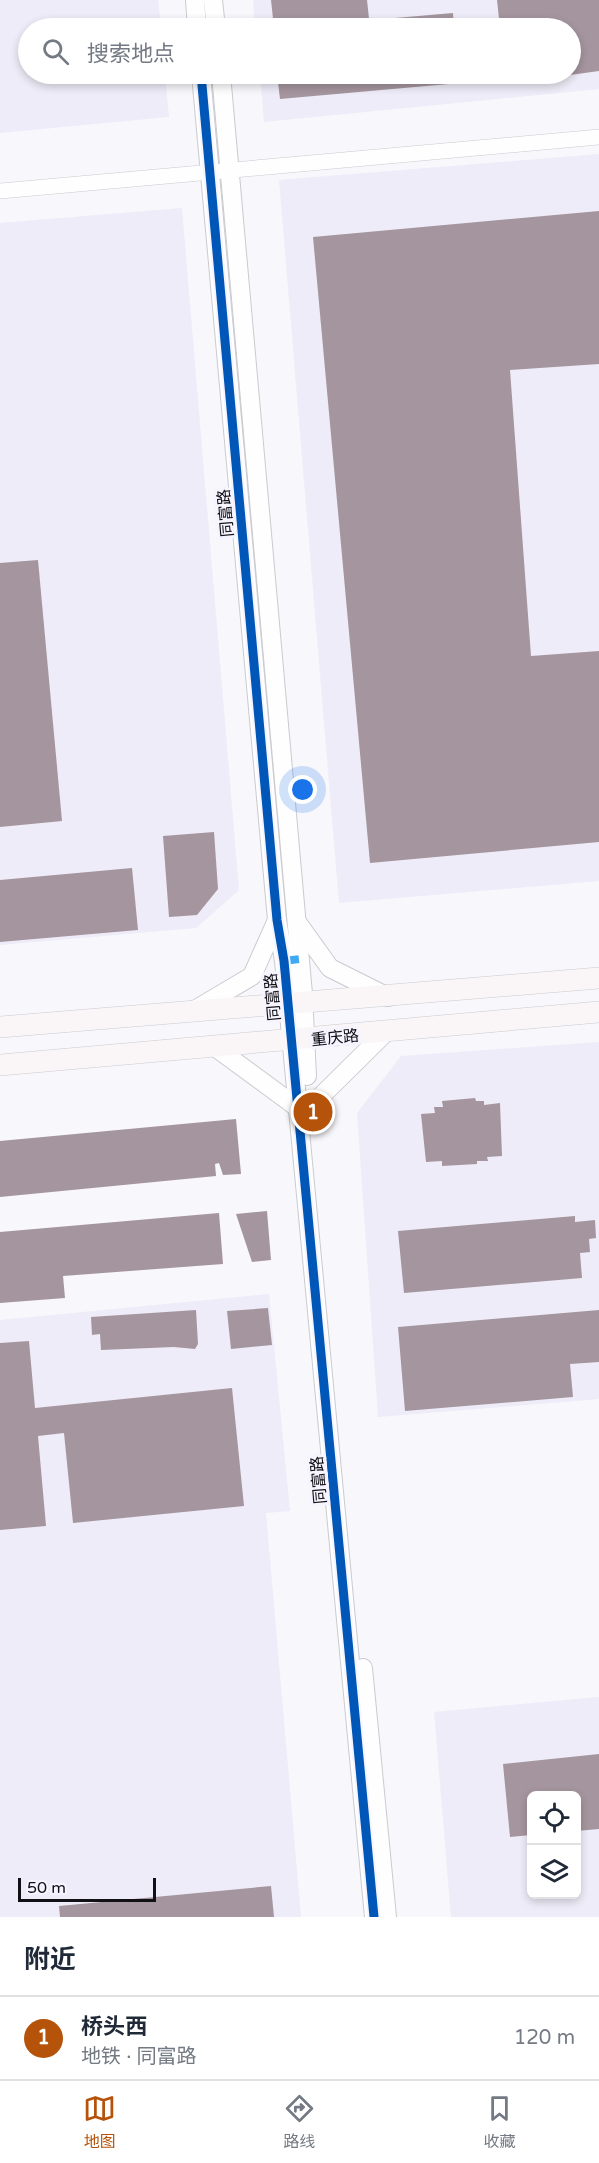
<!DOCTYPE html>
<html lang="zh">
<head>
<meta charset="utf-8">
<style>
	:root { --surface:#fff; --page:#f2f2f3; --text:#1f2937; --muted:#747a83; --line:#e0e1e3; --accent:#b45309 }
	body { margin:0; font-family:"Varela Round","Noto Sans SC",sans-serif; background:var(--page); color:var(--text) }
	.controls { position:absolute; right:18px; bottom:18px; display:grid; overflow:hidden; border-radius:9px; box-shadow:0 3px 9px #0003 }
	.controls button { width:54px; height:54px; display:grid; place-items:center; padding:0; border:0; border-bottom:2px solid var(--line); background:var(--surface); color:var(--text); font:30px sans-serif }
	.scale { position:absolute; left:18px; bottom:15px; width:138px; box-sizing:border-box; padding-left:6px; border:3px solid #111014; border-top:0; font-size:16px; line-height:21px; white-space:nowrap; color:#111014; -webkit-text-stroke:4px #f6f4ff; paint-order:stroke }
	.you { position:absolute; left:303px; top:790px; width:21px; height:21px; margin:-15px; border:4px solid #fff; border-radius:50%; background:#1a73e8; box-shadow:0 0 0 9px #1a73e833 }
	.badge { display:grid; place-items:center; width:39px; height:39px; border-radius:50%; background:var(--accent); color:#fff; font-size:20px; font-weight:700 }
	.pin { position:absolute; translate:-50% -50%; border:3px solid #fff; box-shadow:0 2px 6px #0006 }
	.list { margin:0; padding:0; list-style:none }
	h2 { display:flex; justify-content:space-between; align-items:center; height:78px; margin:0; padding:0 24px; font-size:26px }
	h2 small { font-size:20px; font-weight:400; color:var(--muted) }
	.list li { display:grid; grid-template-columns:39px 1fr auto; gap:18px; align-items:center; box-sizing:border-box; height:84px; padding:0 24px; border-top:2px solid var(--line) }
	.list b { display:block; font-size:22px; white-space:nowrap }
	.list p { margin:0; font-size:20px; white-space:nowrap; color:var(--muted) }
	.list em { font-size:20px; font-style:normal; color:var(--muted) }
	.icon { flex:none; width:33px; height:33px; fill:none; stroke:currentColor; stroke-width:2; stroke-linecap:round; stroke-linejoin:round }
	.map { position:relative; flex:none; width:599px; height:1917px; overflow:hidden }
	.search { position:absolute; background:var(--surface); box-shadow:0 3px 9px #0003; left:18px; right:18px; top:18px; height:66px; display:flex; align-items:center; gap:15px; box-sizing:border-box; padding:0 21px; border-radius:33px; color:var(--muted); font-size:22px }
	.sheet { height:162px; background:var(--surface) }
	nav { display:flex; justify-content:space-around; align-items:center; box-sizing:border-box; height:84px; border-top:2px solid var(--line); background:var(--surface); font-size:16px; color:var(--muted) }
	nav a { display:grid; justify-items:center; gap:3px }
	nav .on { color:var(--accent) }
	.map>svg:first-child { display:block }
</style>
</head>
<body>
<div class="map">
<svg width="599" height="1917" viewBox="0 0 599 1917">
	<rect width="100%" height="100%" fill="#f7f7fc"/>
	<g fill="#eeecf8" fill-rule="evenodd">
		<polygon points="0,0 158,0 161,28 28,28 28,74 165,74 169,117 0,133"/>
		<polygon points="253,0 599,0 599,89 264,122 260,74 570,74 570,28 255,28"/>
		<polygon points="599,154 599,881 339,903 279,180"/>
		<polygon points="182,208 239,890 196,928 0,945 0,223"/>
		<polygon points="599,1042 599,1399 378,1417 357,1113 401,1056"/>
		<polygon points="269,1294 290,1511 266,1513 301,1917 0,1917 0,1320"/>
		<path d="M599 1697V1917H451L434 1712ZM532 1796H576V1894H532Z"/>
	</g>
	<g fill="#a5959e">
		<polygon points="271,0 367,0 370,28 274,28"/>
		<polygon points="497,0 599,0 599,71 570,75 570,28 500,28"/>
		<polygon points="453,13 454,28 395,28 395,18"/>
		<polygon points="277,74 449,74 449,84 280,99"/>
		<polygon points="599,211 599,364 510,370 531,656 599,651 599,842 370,863 313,237"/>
		<polygon points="38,560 62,821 0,827 0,563"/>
		<polygon points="214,832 218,889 197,915 169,917 163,836"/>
		<polygon points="132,868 138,930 0,942 0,880"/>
		<polygon points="475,1098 476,1101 484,1101 484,1105 500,1103 502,1156 487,1157 488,1161 477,1161 477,1164 442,1166 442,1161 426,1162 421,1114 435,1113 434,1107 443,1107 442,1101"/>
		<polygon points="236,1119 241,1174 223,1175 219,1163 215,1164 216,1176 0,1197 0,1141"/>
		<polygon points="267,1211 271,1260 252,1262 236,1214"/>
		<polygon points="219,1213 223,1264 63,1276 65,1298 0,1303 0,1232"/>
		<polygon points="575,1216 575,1222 595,1220 596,1238 589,1239 590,1252 580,1253 582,1278 404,1293 398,1231"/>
		<polygon points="268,1308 272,1345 231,1349 227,1311"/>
		<polygon points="196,1310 198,1344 195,1349 174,1347 101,1350 100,1334 92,1335 91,1317"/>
		<polygon points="599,1310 599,1362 570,1364 573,1397 405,1411 398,1327"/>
		<polygon points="29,1341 35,1408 232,1388 244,1506 73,1523 64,1433 38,1436 46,1526 0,1530 0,1343"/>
		<polygon points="599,1754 599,1829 576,1831 576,1796 531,1796 531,1835 510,1837 503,1764"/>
		<polygon points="271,1886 274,1917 60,1917 59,1906"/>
	</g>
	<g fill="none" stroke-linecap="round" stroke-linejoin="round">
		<g stroke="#cbcacf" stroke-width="16">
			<polyline id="minor" points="0,191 599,137"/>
		</g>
		<g stroke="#cbcacf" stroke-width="20">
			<g id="tertiary">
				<polyline points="195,0 197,28"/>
				<polyline points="213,0 216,28"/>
				<polyline points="201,74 277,920 284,961 374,1917"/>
				<polyline points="221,74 303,994 307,1076"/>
				<polyline points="297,922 330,968 388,997"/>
				<polyline points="193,1011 252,976 277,920"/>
				<polyline points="215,1047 298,1108"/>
				<polyline points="309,1108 387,1031"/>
				<polyline points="363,1668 387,1917"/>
			</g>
		</g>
		<g stroke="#cbcacf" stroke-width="22">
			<g id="secondary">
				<polyline points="0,1027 599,978"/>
				<polyline points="0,1065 599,1012"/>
			</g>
		</g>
		<use href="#minor" stroke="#fefeff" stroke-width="15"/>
		<use href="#tertiary" stroke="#fefeff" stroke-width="18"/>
		<use href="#secondary" stroke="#faf6f8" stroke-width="21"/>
		<polyline stroke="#3fa9f5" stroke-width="8" stroke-dasharray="15 8" stroke-linecap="butt" points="284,961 300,959"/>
		<g stroke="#f6f4ff" stroke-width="13">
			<polyline id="cycleway" points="201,74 277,920 284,961 374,1917"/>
		</g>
		<use href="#cycleway" stroke="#0057b8" stroke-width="9"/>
	</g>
	<g text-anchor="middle" stroke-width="6" stroke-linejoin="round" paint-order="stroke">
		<g font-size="16" fill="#111014" stroke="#f6f4ff">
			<text transform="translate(225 513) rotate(-95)" y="6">同富路</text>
			<text transform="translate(272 997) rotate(-95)" y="6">同富路</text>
			<text transform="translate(335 1037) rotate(-6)" y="6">重庆路</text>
			<text transform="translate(318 1480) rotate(-95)" y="6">同富路</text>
		</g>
	</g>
</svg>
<div class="controls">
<button><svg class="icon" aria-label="locate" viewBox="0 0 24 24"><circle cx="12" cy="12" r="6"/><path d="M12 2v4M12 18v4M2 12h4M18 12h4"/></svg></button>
<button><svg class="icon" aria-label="layers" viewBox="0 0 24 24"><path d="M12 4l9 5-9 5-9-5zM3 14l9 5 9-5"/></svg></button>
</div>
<div class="scale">50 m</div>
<div class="you"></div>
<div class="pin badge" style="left:313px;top:1112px">1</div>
<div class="search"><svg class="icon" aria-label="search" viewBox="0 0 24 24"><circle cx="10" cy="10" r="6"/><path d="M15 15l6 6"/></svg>搜索地点</div>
</div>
<section class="sheet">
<h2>附近<small></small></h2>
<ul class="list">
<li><span class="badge">1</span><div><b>桥头西</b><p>地铁 · 同富路</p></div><em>120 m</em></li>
</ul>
</section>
<nav>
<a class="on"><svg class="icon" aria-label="map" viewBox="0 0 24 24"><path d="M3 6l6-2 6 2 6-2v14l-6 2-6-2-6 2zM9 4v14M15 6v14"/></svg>地图</a>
<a><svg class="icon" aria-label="directions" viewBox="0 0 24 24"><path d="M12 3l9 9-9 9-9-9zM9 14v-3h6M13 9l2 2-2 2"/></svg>路线</a>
<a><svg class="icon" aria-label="saved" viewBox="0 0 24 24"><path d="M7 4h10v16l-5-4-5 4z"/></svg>收藏</a>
</nav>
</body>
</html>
